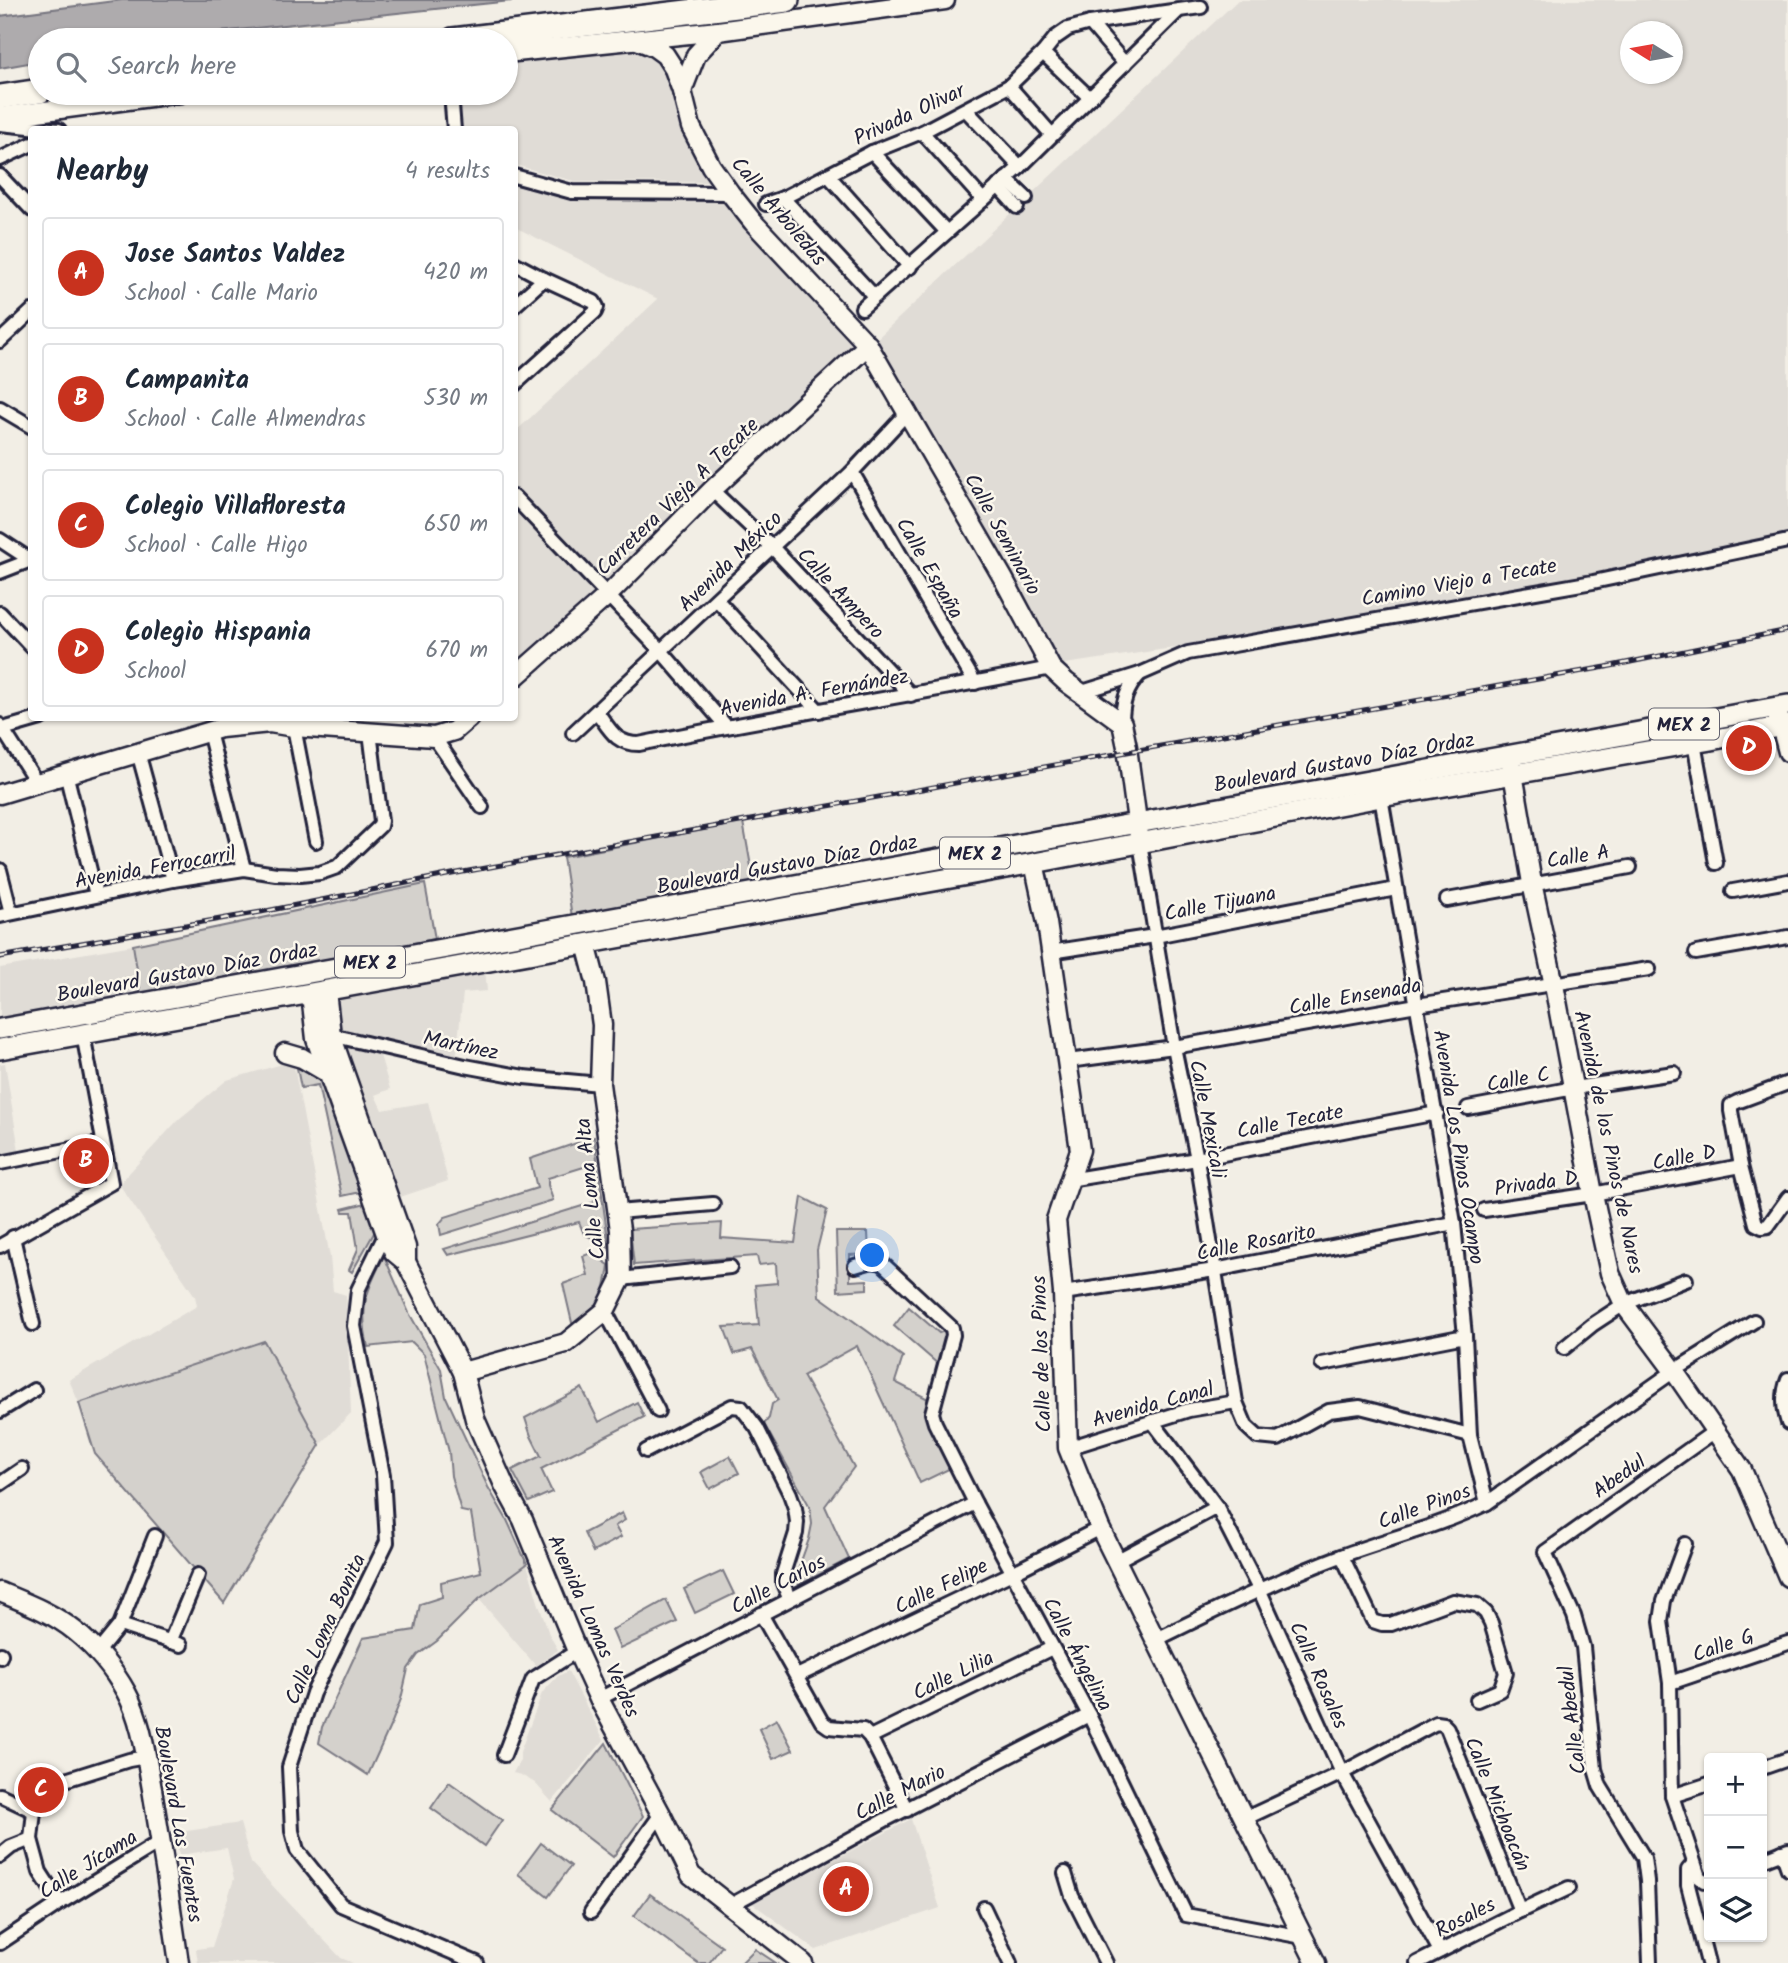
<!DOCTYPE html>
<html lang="en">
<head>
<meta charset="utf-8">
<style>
	:root { --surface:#fff; --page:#f6f6f7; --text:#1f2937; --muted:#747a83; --line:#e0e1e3; --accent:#c8321e }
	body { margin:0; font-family:Kalam,sans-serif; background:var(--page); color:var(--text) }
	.controls { position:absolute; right:21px; bottom:21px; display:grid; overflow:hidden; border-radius:7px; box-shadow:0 2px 5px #0004 }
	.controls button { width:63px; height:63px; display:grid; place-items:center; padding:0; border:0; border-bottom:2px solid var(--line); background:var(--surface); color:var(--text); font:35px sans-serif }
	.compass { position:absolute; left:1620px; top:21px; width:63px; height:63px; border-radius:50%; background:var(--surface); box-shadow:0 2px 5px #0004; rotate:281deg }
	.you { position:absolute; left:873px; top:1256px; width:24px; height:24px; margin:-18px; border:5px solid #fff; border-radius:50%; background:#1a73e8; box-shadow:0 0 0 10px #1a73e833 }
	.badge { display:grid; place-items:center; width:46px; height:46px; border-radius:50%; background:var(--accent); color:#fff; font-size:23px; font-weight:700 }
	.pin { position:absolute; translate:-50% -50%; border:4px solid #fff; box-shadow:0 2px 7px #0006 }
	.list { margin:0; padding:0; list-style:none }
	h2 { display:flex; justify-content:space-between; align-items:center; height:91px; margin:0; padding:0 28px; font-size:30px }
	h2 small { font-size:23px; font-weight:400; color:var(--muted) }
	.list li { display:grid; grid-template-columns:46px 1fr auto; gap:21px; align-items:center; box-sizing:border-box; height:112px; margin:0 14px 14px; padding:0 14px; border:2px solid var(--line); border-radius:7px }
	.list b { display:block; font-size:26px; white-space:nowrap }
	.list p { margin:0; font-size:23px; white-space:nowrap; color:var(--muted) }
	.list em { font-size:23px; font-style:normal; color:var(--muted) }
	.icon { flex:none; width:38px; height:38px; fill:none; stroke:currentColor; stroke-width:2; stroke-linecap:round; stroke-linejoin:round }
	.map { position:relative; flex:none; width:1788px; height:1963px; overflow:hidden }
	.search { position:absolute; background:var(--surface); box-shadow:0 2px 5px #0004; left:28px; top:28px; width:490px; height:77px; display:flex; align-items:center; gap:18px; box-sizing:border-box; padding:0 24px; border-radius:38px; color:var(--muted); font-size:26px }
	.panel { position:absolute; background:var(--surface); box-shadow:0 2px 5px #0004; left:28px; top:126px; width:490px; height:595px; border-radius:7px }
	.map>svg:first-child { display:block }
</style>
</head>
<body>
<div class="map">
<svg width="1788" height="1963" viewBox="0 0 1788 1963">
	<rect width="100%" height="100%" fill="#f2eee5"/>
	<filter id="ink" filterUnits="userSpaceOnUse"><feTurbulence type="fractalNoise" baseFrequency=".0143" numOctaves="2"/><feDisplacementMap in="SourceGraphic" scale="14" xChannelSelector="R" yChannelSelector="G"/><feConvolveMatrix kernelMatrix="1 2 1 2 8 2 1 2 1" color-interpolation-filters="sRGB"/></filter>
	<g filter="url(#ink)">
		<g fill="#e0dcd6" fill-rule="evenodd">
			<path d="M1238 0H1788V536L1593 579 1403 614 1058 665 867 346 712 490 515 667V432L658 299 515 227V176L572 192 730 193 869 346ZM1630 32H1672V74H1630Z"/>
			<polygon points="654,47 722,182 577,182 515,165 514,130 454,129 451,93 506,93 506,54"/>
			<polygon points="133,945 141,994 0,1019 0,968"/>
			<polygon points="485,968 487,991 463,993 456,1060 339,1030 334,999"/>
			<polygon points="345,1044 380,1055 390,1089 375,1095 382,1110 428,1102 448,1181 397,1198"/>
			<polygon points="293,1061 330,1257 333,1291 346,1295 351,1413 320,1445 264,1341 79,1403 69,1380 197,1306 195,1296 119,1184 179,1119 227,1080"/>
			<polygon points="5,1063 19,1151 0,1154 0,1064"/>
			<polygon points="527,1564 539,1605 549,1634 558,1650 536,1666 479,1599"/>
			<polygon points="568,1671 604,1740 552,1802 535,1783 521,1775 513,1773 520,1760 520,1752 542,1693 558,1676"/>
			<polygon points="911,1819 940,1908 816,1950 752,1903"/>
			<polygon points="240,1823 251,1863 341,1958 353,1963 198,1963 196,1949 212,1947 234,1879 227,1848 179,1855 174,1833"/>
		</g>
		<g fill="#d4d1cc" stroke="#7b7a84" stroke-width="2">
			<polygon points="743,822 754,883 572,917 563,857"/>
			<polygon points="425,884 435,939 141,994 133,945"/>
			<polygon points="296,1063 321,1079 361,1192 342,1196 318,1085 301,1088"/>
			<polygon points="594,1137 609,1247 602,1247 594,1239 584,1234 579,1222 448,1255 444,1249 595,1202 587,1166 548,1178 548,1185 553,1200 441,1235 439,1224 445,1217 537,1188 530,1159"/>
			<polygon points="802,1197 827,1210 817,1250 819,1296 903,1357 895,1382 934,1402 957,1465 920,1483 857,1346 803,1376 854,1467 825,1506 849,1559 799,1585 796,1575 809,1539 812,1524 810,1507 764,1424 769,1418 772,1404 778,1400 752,1349 734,1354 724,1327 759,1325 755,1285 777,1283 776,1263 759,1265 757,1256 634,1265 630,1229 722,1223 721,1238 795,1243"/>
			<polygon points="366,1203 374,1228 374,1233 352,1272 349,1270 358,1249 352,1212 343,1212 342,1209"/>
			<polygon points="836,1232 868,1232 869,1254 850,1255 850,1281 867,1280 867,1289 838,1291"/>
			<path d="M591 1253 609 1265C605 1297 599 1308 573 1327L563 1284 588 1275 583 1256Z"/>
			<path d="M384 1256 409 1313 441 1369 446 1397 488 1487 507 1520 527 1564 479 1599 437 1641 418 1655 408 1669 401 1699 392 1722 368 1775 319 1743 322 1727 363 1638 415 1630 420 1604 442 1597 441 1582 481 1572 471 1513 461 1511 451 1476 449 1452 424 1354 412 1342 368 1347C359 1307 366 1292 384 1256Z"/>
			<polygon points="909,1307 939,1333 947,1330 949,1335 939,1365 894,1326"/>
			<polygon points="264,1341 320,1445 224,1603 95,1454 79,1403"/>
			<polygon points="582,1388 599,1422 637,1402 644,1417 541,1469 552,1492 529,1502 512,1470 541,1456 531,1436 525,1418"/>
			<polygon points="730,1456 739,1473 710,1489 701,1472"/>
			<polygon points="622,1513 625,1520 615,1526 621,1537 593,1552 584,1533"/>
			<polygon points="723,1571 734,1594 695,1613 684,1589"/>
			<polygon points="666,1600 677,1622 620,1649 612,1630"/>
			<polygon points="777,1719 793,1750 773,1759 759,1729"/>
			<polygon points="606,1743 643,1816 613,1857 552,1810"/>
			<polygon points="449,1782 502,1820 484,1846 431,1808"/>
			<polygon points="541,1843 571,1866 548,1897 518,1874"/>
			<polygon points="650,1894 722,1946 709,1963 698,1963 634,1916"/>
			<polygon points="755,1949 776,1963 741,1963"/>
		</g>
		<polygon fill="#aeabad" stroke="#76747f" stroke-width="2" points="122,0 521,0 199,34 164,40 40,40 40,61 0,68 0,16"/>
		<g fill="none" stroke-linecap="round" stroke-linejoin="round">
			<g stroke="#22223b" stroke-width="18">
				<g id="street">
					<polyline points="1090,23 1125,64"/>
					<polyline points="1043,53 1090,98"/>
					<polyline points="1009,86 1052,135"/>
					<polyline points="451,93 454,130"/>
					<polyline points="966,110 1020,167"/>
					<polyline points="0,124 59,130"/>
					<polyline points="922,132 983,200"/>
					<polyline points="872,152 947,232"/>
					<polyline points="0,159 32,144"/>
					<polyline points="828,175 910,267"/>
					<polyline points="0,176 32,210"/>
					<polyline points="514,176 572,192 730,193"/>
					<polyline points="1006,179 1026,198"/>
					<polyline points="998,186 1017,207"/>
					<polyline points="783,198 874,296"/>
					<polyline points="766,204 783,198 872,152 922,132 1009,86 1043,53 1055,38 1068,29 1090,23 1179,10"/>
					<polyline points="514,263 544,279 594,302 597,307 595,312 514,385"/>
					<polyline points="514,306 544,279"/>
					<polyline points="862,308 1020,167 1179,10 1201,7"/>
					<polyline points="0,341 32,311"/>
					<polyline points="0,408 32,427"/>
					<polyline points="852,472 975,683"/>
					<polyline points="712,490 772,547 911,695"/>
					<polyline points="514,497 662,652 726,726"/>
					<polyline points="0,540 32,561"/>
					<polyline points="0,572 31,560"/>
					<polyline points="717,600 819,711"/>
					<polyline points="0,613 32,647"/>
					<polyline points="1082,692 1140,674 1188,653 1593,582 1788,541"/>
					<path d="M597 712C610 729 615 744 639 744 776 716 914 695 1051 668"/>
					<path d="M1122 723C1122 703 1126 689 1140 674"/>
					<polyline points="0,725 37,783"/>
					<polyline points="294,727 316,841"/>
					<polyline points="3,729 41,718"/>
					<polyline points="209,732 244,869"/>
					<polyline points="573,733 852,472 908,412"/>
					<polyline points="434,737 482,807"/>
					<polyline points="1694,743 1716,863"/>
					<polyline points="138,752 173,880"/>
					<polyline points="66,773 96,895"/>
					<polyline points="1381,797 1454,1223 1465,1336 1470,1435 1487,1503"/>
					<polyline points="1140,843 1174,1047 1197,1159 1236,1402 1246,1426 1258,1437 1278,1439 1329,1411 1360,1407 1470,1435"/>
					<polyline points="0,870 11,913"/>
					<polyline points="1733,891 1788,881"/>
					<polyline points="1447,900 1630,867"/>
					<polyline points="0,916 173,880 244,869 276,874 300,875 320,873 337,867 380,826 381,821 370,732"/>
					<polyline points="1050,952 1155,936 1396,889"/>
					<polyline points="1696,953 1788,937"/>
					<polyline points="326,1037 331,1035 465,1066 524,1077 600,1084"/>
					<polyline points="1068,1061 1174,1047 1417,1005 1649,969"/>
					<polyline points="1788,1083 1737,1102 1731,1105 1731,1111 1741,1166 1756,1224 1762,1227 1768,1226 1788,1198"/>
					<polyline points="1468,1108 1574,1088 1674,1073"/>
					<polyline points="0,1163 103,1143"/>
					<polyline points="1068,1180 1197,1159 1437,1113"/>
					<polyline points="1484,1210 1593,1194 1741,1166"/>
					<polyline points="617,1212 713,1204"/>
					<polyline points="388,1229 358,1290 354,1326 383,1475 387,1542 313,1693 289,1767 292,1831 297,1850 341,1905 477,1963"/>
					<polyline points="13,1237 33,1324"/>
					<polyline points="0,1246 111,1183 83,1034"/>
					<polyline points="855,1266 872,1261 882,1263 952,1328 953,1335 932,1413 935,1423 975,1503 1089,1715 1186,1915 1303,1937"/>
					<polyline points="621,1279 730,1267"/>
					<polyline points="1063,1293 1215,1270 1454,1223"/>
					<polyline points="605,1311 658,1411"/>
					<polyline points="1564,1348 1592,1325 1624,1304 1686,1280"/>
					<polyline points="1322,1364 1465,1336"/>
					<path d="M1788 1379C1782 1394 1783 1408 1788 1423"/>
					<polyline points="0,1411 34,1390"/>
					<polyline points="1152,1421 1217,1507 1259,1589 1342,1773 1440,1951"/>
					<polyline points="1068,1448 1189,1410 1236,1402"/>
					<polyline points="646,1451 732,1406 741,1407 757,1428 790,1494 795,1508 797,1522 796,1533 783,1574 783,1583 789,1598"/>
					<polyline points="0,1484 22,1469"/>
					<polyline points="1685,1544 1664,1601 1661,1621 1670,1683 1672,1796 1699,1877 1704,1881 1709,1880"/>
					<polyline points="1342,1556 1373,1621 1382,1624 1391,1624 1453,1601 1477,1605 1486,1613 1491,1623 1506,1673 1500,1690 1477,1700"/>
					<polyline points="1116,1561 1217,1507"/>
					<polyline points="761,1614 822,1722 829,1727 863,1730 870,1737 907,1810"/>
					<polyline points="120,1625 181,1645"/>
					<path d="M1155 1640C1216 1610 1277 1580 1341 1556 1390 1538 1440 1526 1487 1503L1674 1371 1754 1321"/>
					<polyline points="170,1642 198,1575"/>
					<polyline points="98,1652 120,1625 155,1536"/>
					<polyline points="0,1657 1,1654"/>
					<polyline points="797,1676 1014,1572 1100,1528"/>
					<polyline points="1670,1683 1788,1643"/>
					<polyline points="599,1699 975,1503"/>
					<polyline points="870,1737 1052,1648"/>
					<polyline points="504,1755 533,1679 577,1651"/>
					<polyline points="1762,1768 1788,1759"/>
					<polyline points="0,1795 34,1811"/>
					<polyline points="1672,1796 1709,1784"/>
					<polyline points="1244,1819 1342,1773 1436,1723 1443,1724 1447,1728 1520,1911"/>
					<polyline points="1782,1852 1788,1869"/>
					<polyline points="0,1856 11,1847 31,1839"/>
					<polyline points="1762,1860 1788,1850"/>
					<polyline points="1694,1863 1688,1870 1688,1885 1708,1963"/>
					<polyline points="1065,1873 1072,1896 1106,1963"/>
					<polyline points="60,1903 40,1872 31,1839 34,1811 45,1796 62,1781 129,1760 146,1757"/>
					<polyline points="729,1906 885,1820 1089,1715"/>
					<polyline points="984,1908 1010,1963"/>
					<polyline points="591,1912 661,1814"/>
					<polyline points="0,1943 60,1903 161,1841"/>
					<polyline points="1417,1963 1520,1911 1569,1888"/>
					<polyline points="1650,1963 1647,1881 1644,1858 1600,1786 1595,1769 1583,1647 1574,1616 1545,1552 1715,1431"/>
				</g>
			</g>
			<g stroke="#22223b" stroke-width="23">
				<g id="secondary">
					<polyline points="637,40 654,47 665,55 674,69 682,91 691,127 711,166 730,193 753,222 868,345 1003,578 1051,668 1066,682 1122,723 1127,747"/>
					<polyline points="506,53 718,31 945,0"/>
					<polyline points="682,91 696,55 718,31"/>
					<polyline points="0,117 180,93"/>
					<polyline points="514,678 608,595 712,490 868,345"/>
					<polyline points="1778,715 1788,752"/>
					<polyline points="1128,755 1139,836"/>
					<polyline points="1511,762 1532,883 1554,985 1593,1194 1610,1273 1624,1304 1674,1371 1742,1470 1788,1577"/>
					<polyline points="0,794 221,728 270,723 294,727 434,737 454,731 469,718"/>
					<polyline points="1034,863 1047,923 1080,1150 1056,1220 1063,1293 1068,1448 1100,1528 1316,1963"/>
					<polyline points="326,991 331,1035 406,1247 406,1262"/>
					<polyline points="311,994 316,1039 386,1234 394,1252 406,1262 463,1372 475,1419 505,1487 523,1520 577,1651 599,1699 661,1814 691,1875 803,1963"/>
					<polyline points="285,1053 302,1058 326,1072"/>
					<polyline points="463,1372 566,1343 605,1311 621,1279 620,1230 600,1084 602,1025 596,982 586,944"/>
					<path d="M0 1592C26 1603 53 1613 75 1631 95 1647 114 1670 126 1692 142 1721 146 1757 152 1789 162 1847 171 1905 179 1963"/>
				</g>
			</g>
			<g stroke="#22223b" stroke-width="24">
				<g id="primary">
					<polyline points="0,1029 1788,705"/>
					<polyline points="0,1049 1034,863 1381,797 1711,740 1788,725"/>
				</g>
			</g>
			<g stroke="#22223b" stroke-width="28">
				<g id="highway">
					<polyline points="453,40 787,0"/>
					<polyline points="0,97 40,91"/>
				</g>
			</g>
			<use href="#street" stroke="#fbf7ec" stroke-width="12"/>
			<use href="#secondary" stroke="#fbf7ec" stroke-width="18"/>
			<use href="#primary" stroke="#fbf7ec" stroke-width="19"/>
			<use href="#highway" stroke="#fbf7ec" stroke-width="23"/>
			<g stroke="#22223b" stroke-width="5">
				<polyline id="rail" points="0,957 261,912 452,874 1127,752 1606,667 1788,630"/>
			</g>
			<use href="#rail" stroke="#fbf7ec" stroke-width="2.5" stroke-dasharray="8" stroke-linecap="butt"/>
		</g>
	</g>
	<g text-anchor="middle" stroke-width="5" stroke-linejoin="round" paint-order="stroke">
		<g fill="#fbf7ec" stroke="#636270" stroke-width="2">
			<rect x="1649" y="708.5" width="70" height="31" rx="5"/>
			<rect x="940" y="837.5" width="70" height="31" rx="5"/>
			<rect x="335" y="946.5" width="70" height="31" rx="5"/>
		</g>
		<g font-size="19" font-weight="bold" fill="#22223b">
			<text x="1684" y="731">MEX 2</text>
			<text x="975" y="860">MEX 2</text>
			<text x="370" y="969">MEX 2</text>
		</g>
		<g font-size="21" fill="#22223b" stroke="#fbf7ec">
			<text transform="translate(909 114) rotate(-25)" y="7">Privada Olivar</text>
			<text transform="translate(779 211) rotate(50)" y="7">Calle Arboledas</text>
			<text transform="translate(677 496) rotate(-44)" y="7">Carretera Vieja A Tecate</text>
			<text transform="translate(1003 534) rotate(61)" y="7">Calle Seminario</text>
			<text transform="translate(730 561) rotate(-44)" y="7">Avenida México</text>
			<text transform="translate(930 568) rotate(60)" y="7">Calle España</text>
			<text transform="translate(1459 582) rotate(-10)" y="7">Camino Viejo a Tecate</text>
			<text transform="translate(841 593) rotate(47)" y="7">Calle Ampero</text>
			<text transform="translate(814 692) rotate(-10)" y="7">Avenida A. Fernández</text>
			<text transform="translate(1344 762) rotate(-10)" y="7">Boulevard Gustavo Díaz Ordaz</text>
			<text transform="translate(1578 856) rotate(-9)" y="7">Calle A</text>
			<text transform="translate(787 864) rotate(-10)" y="7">Boulevard Gustavo Díaz Ordaz</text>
			<text transform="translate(155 867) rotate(-10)" y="7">Avenida Ferrocarril</text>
			<text transform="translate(1220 903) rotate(-11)" y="7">Calle Tijuana</text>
			<text transform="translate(187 972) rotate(-10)" y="7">Boulevard Gustavo Díaz Ordaz</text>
			<text transform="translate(1355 996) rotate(-10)" y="7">Calle Ensenada</text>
			<text transform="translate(461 1045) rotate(12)" y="7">Martínez</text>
			<text transform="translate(1518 1079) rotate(-10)" y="7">Calle C</text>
			<text transform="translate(1208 1119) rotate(79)" y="7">Calle Mexicali</text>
			<text transform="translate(1290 1121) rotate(-11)" y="7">Calle Tecate</text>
			<text transform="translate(1609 1142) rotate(78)" y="7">Avenida de los Pinos de Nares</text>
			<text transform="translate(1459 1147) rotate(81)" y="7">Avenida Los Pinos Ocampo</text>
			<text transform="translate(1684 1157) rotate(-11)" y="7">Calle D</text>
			<text transform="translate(1536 1183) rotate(-8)" y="7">Privada D</text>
			<text transform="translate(590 1189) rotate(-96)" y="7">Calle Loma Alta</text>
			<text transform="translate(1256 1242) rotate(-11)" y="7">Calle Rosarito</text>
			<text transform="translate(1041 1354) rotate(-92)" y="7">Calle de los Pinos</text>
			<text transform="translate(1153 1404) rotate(-15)" y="7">Avenida Canal</text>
			<text transform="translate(1619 1476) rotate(-35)" y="7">Abedul</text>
			<text transform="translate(1424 1506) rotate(-20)" y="7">Calle Pinos</text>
			<text transform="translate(778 1584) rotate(-28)" y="7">Calle Carlos</text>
			<text transform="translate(941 1586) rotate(-26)" y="7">Calle Felipe</text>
			<text transform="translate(594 1626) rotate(66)" y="7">Avenida Lomas Verdes</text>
			<text transform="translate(325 1629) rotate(-65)" y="7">Calle Loma Bonita</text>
			<text transform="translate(1723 1645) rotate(-19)" y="7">Calle G</text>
			<text transform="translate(1078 1654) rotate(62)" y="7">Calle Ángelina</text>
			<text transform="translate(953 1675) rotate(-26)" y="7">Calle Lilia</text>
			<text transform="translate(1319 1675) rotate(66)" y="7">Calle Rosales</text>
			<text transform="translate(1572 1720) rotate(-97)" y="7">Calle Abedul</text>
			<text transform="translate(900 1792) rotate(-27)" y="7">Calle Mario</text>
			<text transform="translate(1498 1804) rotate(68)" y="7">Calle Michoacán</text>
			<text transform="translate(179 1824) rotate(80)" y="7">Boulevard Las Fuentes</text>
			<text transform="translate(88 1864) rotate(-32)" y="7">Calle Jícama</text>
			<text transform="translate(1465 1917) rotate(-27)" y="7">Rosales</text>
		</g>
	</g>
</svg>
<div class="controls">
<button>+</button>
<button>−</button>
<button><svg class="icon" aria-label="layers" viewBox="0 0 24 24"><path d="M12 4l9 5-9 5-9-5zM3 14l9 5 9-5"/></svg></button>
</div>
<svg class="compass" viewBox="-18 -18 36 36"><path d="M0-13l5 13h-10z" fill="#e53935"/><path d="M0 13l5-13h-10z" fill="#747a83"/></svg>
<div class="you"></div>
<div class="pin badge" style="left:846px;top:1889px">A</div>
<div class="pin badge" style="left:86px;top:1161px">B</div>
<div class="pin badge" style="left:41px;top:1790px">C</div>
<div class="pin badge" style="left:1749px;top:748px">D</div>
<div class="search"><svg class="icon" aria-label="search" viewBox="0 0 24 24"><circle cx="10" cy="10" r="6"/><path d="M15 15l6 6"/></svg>Search here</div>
<section class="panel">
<h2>Nearby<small>4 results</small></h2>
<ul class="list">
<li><span class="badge">A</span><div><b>Jose Santos Valdez</b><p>School · Calle Mario</p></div><em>420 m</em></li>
<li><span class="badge">B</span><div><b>Campanita</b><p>School · Calle Almendras</p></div><em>530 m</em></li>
<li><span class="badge">C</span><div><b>Colegio Villafloresta</b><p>School · Calle Higo</p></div><em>650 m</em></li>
<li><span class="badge">D</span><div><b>Colegio Hispania</b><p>School</p></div><em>670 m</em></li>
</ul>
</section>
</div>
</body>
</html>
